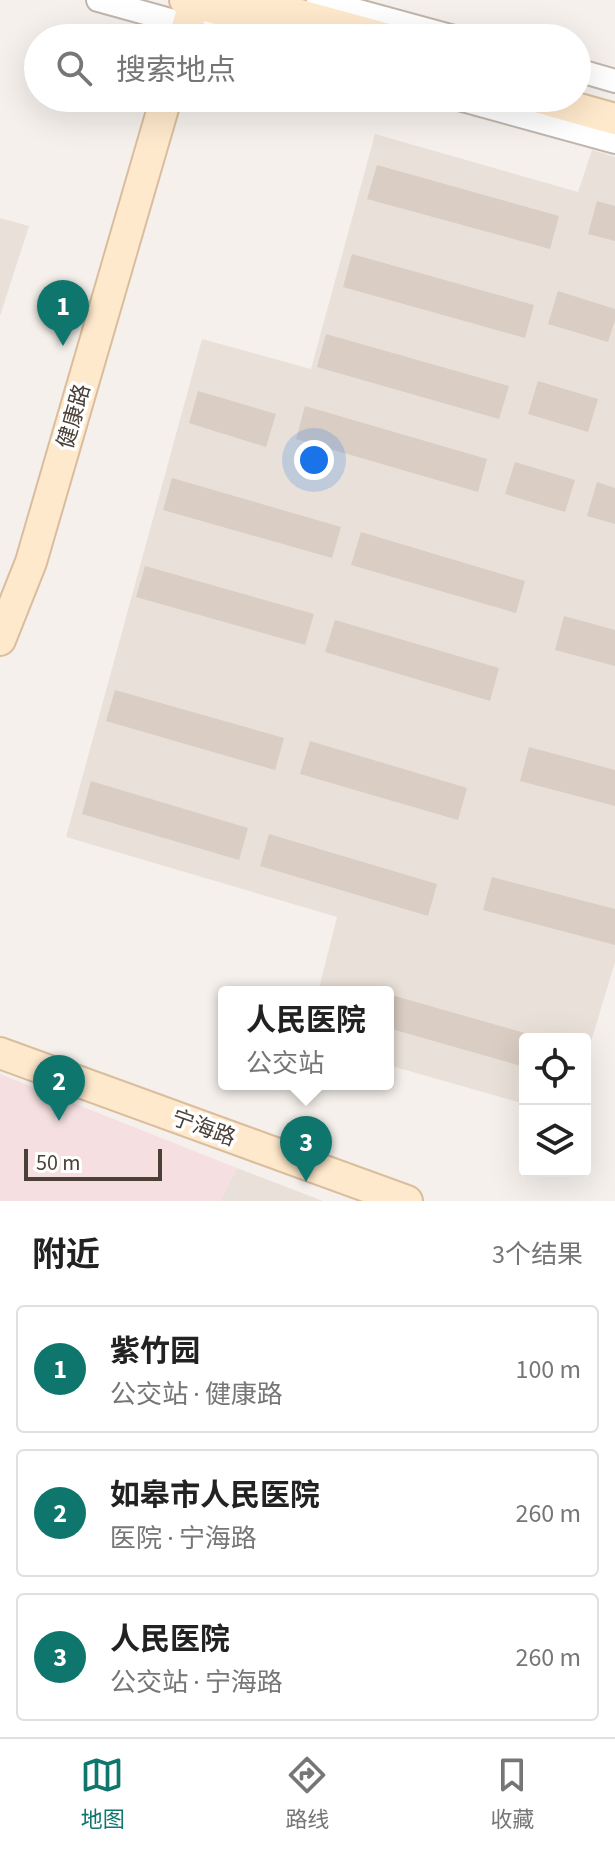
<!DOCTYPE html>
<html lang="zh">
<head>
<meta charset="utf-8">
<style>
	:root { --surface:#fff; --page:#f2f2f2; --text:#222; --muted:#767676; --line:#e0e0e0; --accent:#0f766e }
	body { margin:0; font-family:"Source Sans 3","Noto Sans SC",sans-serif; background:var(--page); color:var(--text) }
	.controls { position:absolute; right:24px; bottom:24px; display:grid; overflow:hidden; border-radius:8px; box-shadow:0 8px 32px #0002 }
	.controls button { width:72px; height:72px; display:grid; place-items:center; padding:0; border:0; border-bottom:2px solid var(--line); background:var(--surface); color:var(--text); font:40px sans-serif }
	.scale { position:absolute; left:24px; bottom:20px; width:138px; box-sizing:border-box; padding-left:8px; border:4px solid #4a4038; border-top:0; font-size:22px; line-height:28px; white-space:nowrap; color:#4a4038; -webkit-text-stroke:6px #fff; paint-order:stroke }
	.you { position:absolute; left:314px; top:460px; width:28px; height:28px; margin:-20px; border:6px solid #fff; border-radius:50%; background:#1a73e8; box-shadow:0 0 0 12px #1a73e833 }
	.badge { display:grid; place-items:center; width:52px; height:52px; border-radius:50%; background:var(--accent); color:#fff; font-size:26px; font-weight:700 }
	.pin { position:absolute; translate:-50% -66px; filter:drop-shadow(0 2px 4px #0008) }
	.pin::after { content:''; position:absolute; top:42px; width:28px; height:24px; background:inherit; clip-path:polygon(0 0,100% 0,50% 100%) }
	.popup { position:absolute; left:218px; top:986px; width:176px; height:104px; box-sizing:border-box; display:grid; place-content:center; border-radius:8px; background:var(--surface); filter:drop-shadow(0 2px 6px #0005); font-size:26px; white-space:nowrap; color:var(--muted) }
	.popup b { font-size:30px; color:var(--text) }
	.popup::after { content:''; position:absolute; left:50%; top:100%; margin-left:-16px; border:16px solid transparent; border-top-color:var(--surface) }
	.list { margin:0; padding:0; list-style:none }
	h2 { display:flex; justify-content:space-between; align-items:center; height:104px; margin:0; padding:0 32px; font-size:34px }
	h2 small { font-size:26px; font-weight:400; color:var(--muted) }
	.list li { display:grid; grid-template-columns:52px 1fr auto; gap:24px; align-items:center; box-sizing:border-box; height:128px; margin:0 16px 16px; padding:0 16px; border:2px solid var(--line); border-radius:8px }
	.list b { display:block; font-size:30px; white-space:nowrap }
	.list p { margin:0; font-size:26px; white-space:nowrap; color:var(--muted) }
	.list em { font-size:26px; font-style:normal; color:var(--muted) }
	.icon { flex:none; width:44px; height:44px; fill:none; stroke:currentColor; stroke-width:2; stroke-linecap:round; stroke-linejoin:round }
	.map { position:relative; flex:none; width:615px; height:1201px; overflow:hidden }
	.search { position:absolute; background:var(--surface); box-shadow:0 8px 32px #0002; left:24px; right:24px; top:24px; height:88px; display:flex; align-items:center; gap:20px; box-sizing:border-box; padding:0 28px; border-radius:44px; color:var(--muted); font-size:30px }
	.sheet { height:536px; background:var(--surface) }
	nav { display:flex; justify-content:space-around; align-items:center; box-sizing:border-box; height:112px; border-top:2px solid var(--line); background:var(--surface); font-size:22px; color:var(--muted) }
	nav a { display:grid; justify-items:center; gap:4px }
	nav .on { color:var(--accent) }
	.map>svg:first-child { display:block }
</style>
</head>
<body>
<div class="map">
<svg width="615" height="1201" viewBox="0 0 615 1201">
	<rect width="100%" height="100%" fill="#f5f0eb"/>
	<g fill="#e9e1d9">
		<polygon points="375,134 578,192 592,150 615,157 615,962 585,1062 585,1039 525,1039 525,1104 388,1065 388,992 318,992 337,917 66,837 202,339 311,369"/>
		<polygon points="0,218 29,226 0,316"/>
		<polygon points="237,1168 323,1201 220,1201"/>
	</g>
	<polygon fill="#f6dfe0" points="0,1074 237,1168 220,1201 0,1201"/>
	<g fill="#dacdc3">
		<polygon points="377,165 559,216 550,249 367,199"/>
		<polygon points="597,201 615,206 615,241 588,234"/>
		<polygon points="352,254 534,305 525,338 343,287"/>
		<polygon points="558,291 615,309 615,320 608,342 548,324"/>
		<polygon points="326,334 509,386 499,419 317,367"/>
		<polygon points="538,381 598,399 588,432 528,414"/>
		<polygon points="198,391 276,414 266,447 189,423"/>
		<polygon points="305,406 487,459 478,492 296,439"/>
		<polygon points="515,462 575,480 565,512 505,494"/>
		<polygon points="172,478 341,527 332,558 163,510"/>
		<polygon points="597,482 615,488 615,524 587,516"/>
		<polygon points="361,532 525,581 516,613 351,565"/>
		<polygon points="145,566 314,614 305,645 136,597"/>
		<polygon points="564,616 615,630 615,666 555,650"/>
		<polygon points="335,620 499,668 490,701 325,652"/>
		<polygon points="115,690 284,738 275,770 106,721"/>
		<polygon points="310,741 467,788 458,820 300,774"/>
		<polygon points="529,747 615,770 615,806 520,781"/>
		<polygon points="91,781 248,828 239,860 82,814"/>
		<polygon points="269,834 437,884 428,916 260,866"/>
		<polygon points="492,877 615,909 615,945 483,910"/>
		<polygon points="388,994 542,1038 542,1039 525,1039 525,1067 388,1028"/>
	</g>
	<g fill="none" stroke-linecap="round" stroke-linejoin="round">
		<g stroke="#c1b6ad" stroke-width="26">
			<g id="street">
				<polyline points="98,0 235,38"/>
				<polyline points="318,0 458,38"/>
				<polyline points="577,70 615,81"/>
				<polyline points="455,98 615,142"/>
			</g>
		</g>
		<g stroke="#d9bd9d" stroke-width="34">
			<g id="secondary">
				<polyline points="185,0 267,23"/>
				<polyline points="245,0 384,38"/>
				<polyline points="184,38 195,0"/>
				<polyline points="540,98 615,119"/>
				<polyline points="0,640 31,562 166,98"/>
				<polyline points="0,1053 407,1201"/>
			</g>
		</g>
		<use href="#street" stroke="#fff" stroke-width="22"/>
		<use href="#secondary" stroke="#ffe9cc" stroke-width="30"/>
	</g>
	<g text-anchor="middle" stroke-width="7" stroke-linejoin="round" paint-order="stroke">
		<g font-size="22" fill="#4a4038" stroke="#fff">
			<text transform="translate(73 416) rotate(-74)" y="8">健康路</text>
			<text transform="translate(204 1127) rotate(20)" y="8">宁海路</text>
		</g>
	</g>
</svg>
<div class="controls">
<button><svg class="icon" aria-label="locate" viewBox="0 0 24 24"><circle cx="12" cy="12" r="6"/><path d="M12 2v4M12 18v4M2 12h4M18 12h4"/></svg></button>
<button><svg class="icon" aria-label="layers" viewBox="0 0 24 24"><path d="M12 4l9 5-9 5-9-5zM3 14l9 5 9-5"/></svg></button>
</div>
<div class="scale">50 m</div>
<div class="you"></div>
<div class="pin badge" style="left:63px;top:346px">1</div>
<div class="pin badge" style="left:59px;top:1121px">2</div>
<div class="pin badge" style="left:306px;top:1182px">3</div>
<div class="popup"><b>人民医院</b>公交站</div>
<div class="search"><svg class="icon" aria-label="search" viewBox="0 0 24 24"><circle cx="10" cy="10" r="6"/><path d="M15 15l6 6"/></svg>搜索地点</div>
</div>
<section class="sheet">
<h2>附近<small>3个结果</small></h2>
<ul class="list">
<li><span class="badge">1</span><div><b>紫竹园</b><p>公交站 · 健康路</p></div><em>100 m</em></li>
<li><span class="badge">2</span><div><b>如皋市人民医院</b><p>医院 · 宁海路</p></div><em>260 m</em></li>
<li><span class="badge">3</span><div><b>人民医院</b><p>公交站 · 宁海路</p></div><em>260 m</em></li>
</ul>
</section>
<nav>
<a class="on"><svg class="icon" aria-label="map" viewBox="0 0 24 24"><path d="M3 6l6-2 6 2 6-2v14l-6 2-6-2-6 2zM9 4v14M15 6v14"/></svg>地图</a>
<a><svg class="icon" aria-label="directions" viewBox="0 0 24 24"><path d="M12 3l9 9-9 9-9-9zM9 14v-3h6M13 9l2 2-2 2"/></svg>路线</a>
<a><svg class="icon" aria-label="saved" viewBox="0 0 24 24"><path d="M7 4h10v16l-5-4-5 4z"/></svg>收藏</a>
</nav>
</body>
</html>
